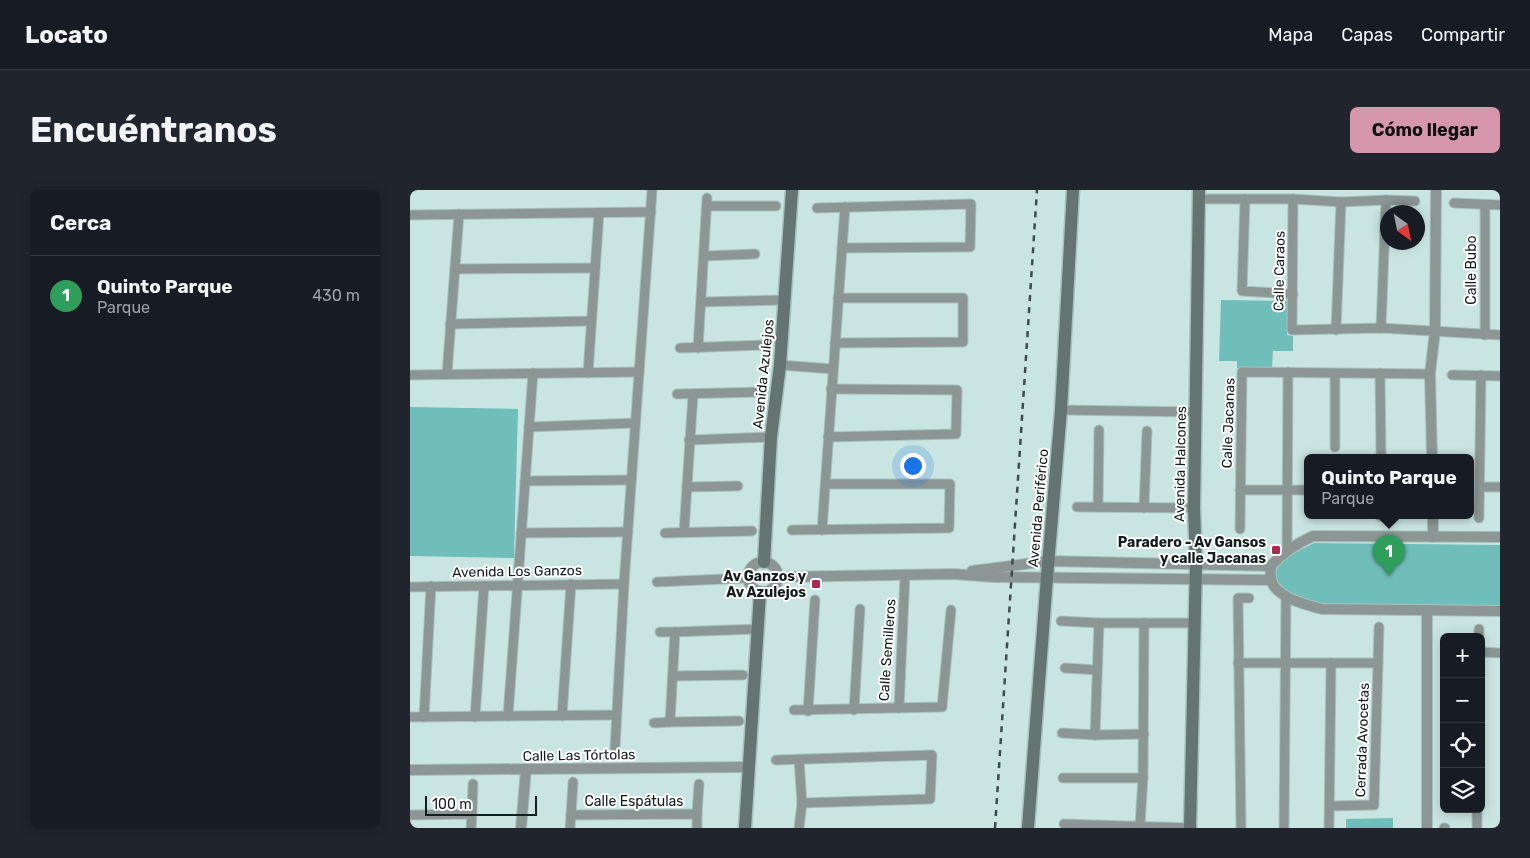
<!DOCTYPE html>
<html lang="es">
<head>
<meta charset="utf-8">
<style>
	:root { --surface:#171b24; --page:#20242c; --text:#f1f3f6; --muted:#9ea1a6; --line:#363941; --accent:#d696ab }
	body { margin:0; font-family:Rubik,sans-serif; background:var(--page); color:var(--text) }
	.controls { position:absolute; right:15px; bottom:15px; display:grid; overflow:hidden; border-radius:8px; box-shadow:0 2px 12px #0003 }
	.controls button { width:45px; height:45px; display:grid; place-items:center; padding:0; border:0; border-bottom:1px solid var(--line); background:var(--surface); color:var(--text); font:25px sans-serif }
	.compass { position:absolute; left:970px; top:15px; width:45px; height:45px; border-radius:50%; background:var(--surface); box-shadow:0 2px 12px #0003; rotate:147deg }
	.scale { position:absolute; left:15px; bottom:12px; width:112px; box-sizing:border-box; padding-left:5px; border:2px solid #131d1c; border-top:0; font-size:14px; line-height:18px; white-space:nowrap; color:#131d1c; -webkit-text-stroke:4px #fff; paint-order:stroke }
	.you { position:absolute; left:502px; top:275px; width:18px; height:18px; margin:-12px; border:4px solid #fff; border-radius:50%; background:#1a73e8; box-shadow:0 0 0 8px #1a73e833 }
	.badge { display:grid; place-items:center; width:32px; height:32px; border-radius:50%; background:var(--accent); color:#fff; font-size:16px; font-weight:700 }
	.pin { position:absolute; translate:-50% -41px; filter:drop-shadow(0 1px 2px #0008) }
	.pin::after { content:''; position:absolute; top:26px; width:18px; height:15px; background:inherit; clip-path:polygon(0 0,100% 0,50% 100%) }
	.popup { position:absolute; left:894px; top:264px; width:170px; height:65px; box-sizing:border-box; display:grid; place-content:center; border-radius:8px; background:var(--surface); filter:drop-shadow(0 1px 4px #0005); font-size:16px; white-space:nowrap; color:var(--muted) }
	.popup b { font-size:19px; color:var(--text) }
	.popup::after { content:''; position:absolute; left:50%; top:100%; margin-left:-10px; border:10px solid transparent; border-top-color:var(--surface) }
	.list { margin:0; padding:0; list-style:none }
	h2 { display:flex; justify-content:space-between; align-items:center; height:65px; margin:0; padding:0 20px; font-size:21px }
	h2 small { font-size:16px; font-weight:400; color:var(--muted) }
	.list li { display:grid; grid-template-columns:32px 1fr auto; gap:15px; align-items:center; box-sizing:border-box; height:80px; padding:0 20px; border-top:1px solid var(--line) }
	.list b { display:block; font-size:19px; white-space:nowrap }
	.list p { margin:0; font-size:16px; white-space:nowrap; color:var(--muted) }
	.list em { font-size:16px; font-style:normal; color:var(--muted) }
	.icon { flex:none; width:28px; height:28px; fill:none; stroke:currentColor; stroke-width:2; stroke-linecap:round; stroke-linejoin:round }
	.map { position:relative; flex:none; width:1090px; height:638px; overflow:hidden; border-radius:8px }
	header { display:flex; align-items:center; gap:30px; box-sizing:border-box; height:70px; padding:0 25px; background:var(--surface); border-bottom:1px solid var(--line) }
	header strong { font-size:24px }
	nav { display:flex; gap:28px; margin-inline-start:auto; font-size:18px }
	.intro { display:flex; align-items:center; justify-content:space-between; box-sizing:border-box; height:120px; padding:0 30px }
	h1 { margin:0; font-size:35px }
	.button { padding:12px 22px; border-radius:8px; background:var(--accent); color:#111; font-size:18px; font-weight:700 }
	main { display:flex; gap:30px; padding:0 30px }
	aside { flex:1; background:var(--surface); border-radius:8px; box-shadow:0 2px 12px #0003 }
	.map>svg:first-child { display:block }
</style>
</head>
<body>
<header>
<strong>Locato</strong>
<nav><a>Mapa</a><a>Capas</a><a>Compartir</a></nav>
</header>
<div class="intro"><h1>Encuéntranos</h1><a class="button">Cómo llegar</a></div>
<main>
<aside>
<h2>Cerca<small></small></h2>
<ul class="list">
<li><span class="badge" style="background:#2e9e5b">1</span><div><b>Quinto Parque</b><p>Parque</p></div><em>430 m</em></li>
</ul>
</aside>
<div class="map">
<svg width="1090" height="638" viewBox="0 0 1090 638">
	<rect width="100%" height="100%" fill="#c9e5e2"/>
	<g fill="#70beb9">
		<polygon points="811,110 878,111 877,145 883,146 883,161 863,161 862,178 827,178 827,171 809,171"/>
		<polygon points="0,217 108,219 104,368 0,366"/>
		<path d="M904 353 1090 355V417L914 414C899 411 852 398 870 374 877 365 893 359 904 353Z"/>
		<polygon points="983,628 983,638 936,638 936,629"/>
	</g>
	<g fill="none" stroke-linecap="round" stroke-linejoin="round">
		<g stroke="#a8c1be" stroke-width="11">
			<g id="minor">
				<polyline points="789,9 883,9 931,12 976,10 1005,11"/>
				<polyline points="835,9 832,101 883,104"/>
				<polyline points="883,9 882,140 971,138 1090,145"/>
				<polyline points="1044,13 1090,15"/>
				<polyline points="1075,15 1075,145"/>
				<polyline points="297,16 366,16"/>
				<polyline points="407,18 561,14 560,57 432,58"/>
				<polyline points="0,25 241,22"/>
				<polyline points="294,66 345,64"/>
				<polyline points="45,79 185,78"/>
				<polyline points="291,112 375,110"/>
				<polyline points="40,134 181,131"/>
				<polyline points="971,138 976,10"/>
				<polyline points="926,140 931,12"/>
				<polyline points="425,153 553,152 553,108 428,108"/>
				<polyline points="270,158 354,155"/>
				<polyline points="288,158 297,8"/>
				<polyline points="370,175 423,179"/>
				<polyline points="178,183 189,23"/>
				<polyline points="970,183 971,267"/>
				<polyline points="37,184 49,24"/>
				<polyline points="0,185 229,182"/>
				<polyline points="1042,185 1090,186"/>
				<polyline points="267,204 353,202"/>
				<polyline points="651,220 786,222"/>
				<polyline points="119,237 225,233"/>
				<polyline points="418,247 546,244 547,200 421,199"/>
				<polyline points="279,250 361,247"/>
				<polyline points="925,257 925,184"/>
				<polyline points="115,291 221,290"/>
				<polyline points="277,297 328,296"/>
				<polyline points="1071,297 1090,297"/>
				<polyline points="830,300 898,300"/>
				<polyline points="667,317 784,318"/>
				<polyline points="688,317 689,240"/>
				<polyline points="734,318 737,241"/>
				<polyline points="970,326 970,325"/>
				<polyline points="1069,328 1071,185"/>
				<polyline points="830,339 832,182 1020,184"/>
				<polyline points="382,340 539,338 540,294 416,294"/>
				<polyline points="412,340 435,17"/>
				<polyline points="274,342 283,205"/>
				<polyline points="111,343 218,342"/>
				<polyline points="255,343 342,341"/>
				<polyline points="877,359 878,182"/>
				<polyline points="247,392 337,388"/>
				<polyline points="0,397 214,394"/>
				<polyline points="651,431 689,433 784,433"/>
				<polyline points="1069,439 1069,447"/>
				<polyline points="250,442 265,442"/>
				<polyline points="1071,462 1090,463"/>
				<polyline points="828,473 968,473"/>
				<polyline points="655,478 687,480"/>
				<polyline points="263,486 333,485"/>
				<polyline points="489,518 495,385"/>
				<polyline points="384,520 532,517 541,420"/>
				<polyline points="444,520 450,419"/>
				<polyline points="398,521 405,410"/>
				<polyline points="98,526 123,183"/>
				<polyline points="152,526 161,394"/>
				<polyline points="0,527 206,525"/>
				<polyline points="14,527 21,396"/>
				<polyline points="65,527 74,396"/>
				<polyline points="329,531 260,532 265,442 348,439"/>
				<polyline points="244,533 260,532"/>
				<polyline points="652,543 685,545 734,544"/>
				<polyline points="685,545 689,433"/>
				<polyline points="205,558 214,394 242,1"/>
				<polyline points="366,570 522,565 520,609 392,613"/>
				<polyline points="653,588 733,588"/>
				<polyline points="920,616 964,615 969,437"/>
				<polyline points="62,624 63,594"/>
				<polyline points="287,624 289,594"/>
				<polyline points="0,625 62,624 61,638"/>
				<polyline points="161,625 163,592"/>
				<polyline points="654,634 782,638"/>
				<polyline points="730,635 733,588 734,433"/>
				<polyline points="160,638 161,625 287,624 287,638"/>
				<polyline points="389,638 392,613 389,570"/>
				<polyline points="831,638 828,408 839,408"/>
				<polyline points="874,638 876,406"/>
				<polyline points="919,638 921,473"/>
				<polyline points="1034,638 1035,638"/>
				<polyline points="1067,638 1067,619"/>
			</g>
		</g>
		<g stroke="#a8c1be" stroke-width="12">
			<g id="tertiary">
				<polyline points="1022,267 1020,184 1025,141 1026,0"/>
				<polyline points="1023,325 1023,347"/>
				<path d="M1090 347 903 346C886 354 873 362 861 376 861 379 860 384 861 388 863 407 897 415 912 419L1090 421"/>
				<circle cx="353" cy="387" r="15"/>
				<polyline points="562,381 638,371 861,376"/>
				<polyline points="368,387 544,384 583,387 861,390"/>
				<polyline points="0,580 339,577"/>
				<polyline points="111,638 116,579"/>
				<polyline points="1017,638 1017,420"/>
			</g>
		</g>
		<g stroke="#a8c1be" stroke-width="15">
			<g id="secondary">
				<polyline points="354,372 361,247 370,175 382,0"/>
				<polyline points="335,638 350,403"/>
				<polyline points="618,638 637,387 651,220 663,0"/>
				<polyline points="780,638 786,374 784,318 789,0"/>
			</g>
		</g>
		<use href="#minor" stroke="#8b9695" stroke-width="9"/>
		<use href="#tertiary" stroke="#8b9695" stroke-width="10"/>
		<use href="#secondary" stroke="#637472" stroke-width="12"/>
		<polyline stroke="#3d4c4a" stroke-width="2.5" stroke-dasharray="6 6" stroke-linecap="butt" points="585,638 627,0"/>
	</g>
	<g fill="#b52550" stroke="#fff" stroke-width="2">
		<rect x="861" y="355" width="10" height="10" rx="2.5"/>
		<rect x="401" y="389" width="10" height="10" rx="2.5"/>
	</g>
	<g text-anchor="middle" stroke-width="4" stroke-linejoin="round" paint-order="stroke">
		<g font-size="14" fill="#131d1c" stroke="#fff">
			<text transform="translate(1061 80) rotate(-90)" y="5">Calle Bubo</text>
			<text transform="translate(869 81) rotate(-89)" y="5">Calle Caraos</text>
			<text transform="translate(353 184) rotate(-84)" y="5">Avenida Azulejos</text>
			<text transform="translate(818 233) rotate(-88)" y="5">Calle Jacanas</text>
			<text transform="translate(770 274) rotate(-89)" y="5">Avenida Halcones</text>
			<text transform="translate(628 318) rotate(-85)" y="5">Avenida Periférico</text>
			<text transform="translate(107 381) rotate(-1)" y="5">Avenida Los Ganzos</text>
			<text transform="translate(477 460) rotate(-86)" y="5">Calle Semilleros</text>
			<text transform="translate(952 550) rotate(-88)" y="5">Cerrada Avocetas</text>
			<text transform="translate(169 565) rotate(-1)" y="5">Calle Las Tórtolas</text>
			<text x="224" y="616">Calle Espátulas</text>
		</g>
		<g font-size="14" font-weight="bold" fill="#131d1c" stroke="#fff" text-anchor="end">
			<text x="856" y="357">Paradero - Av Gansos<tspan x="856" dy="16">y calle Jacanas</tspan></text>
			<text x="396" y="391">Av Ganzos y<tspan x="396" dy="16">Av Azulejos</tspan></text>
		</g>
	</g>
</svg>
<div class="controls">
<button>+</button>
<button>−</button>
<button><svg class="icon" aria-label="locate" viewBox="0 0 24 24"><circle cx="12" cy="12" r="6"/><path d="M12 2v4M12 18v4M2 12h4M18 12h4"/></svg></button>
<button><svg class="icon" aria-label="layers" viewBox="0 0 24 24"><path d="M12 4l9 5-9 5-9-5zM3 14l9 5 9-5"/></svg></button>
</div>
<svg class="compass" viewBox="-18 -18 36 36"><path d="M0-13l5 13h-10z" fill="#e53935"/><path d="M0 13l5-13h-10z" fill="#9ea1a6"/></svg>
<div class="scale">100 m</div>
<div class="you"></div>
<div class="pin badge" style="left:979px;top:386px;background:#2e9e5b">1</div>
<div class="popup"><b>Quinto Parque</b>Parque</div>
</div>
</main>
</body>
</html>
